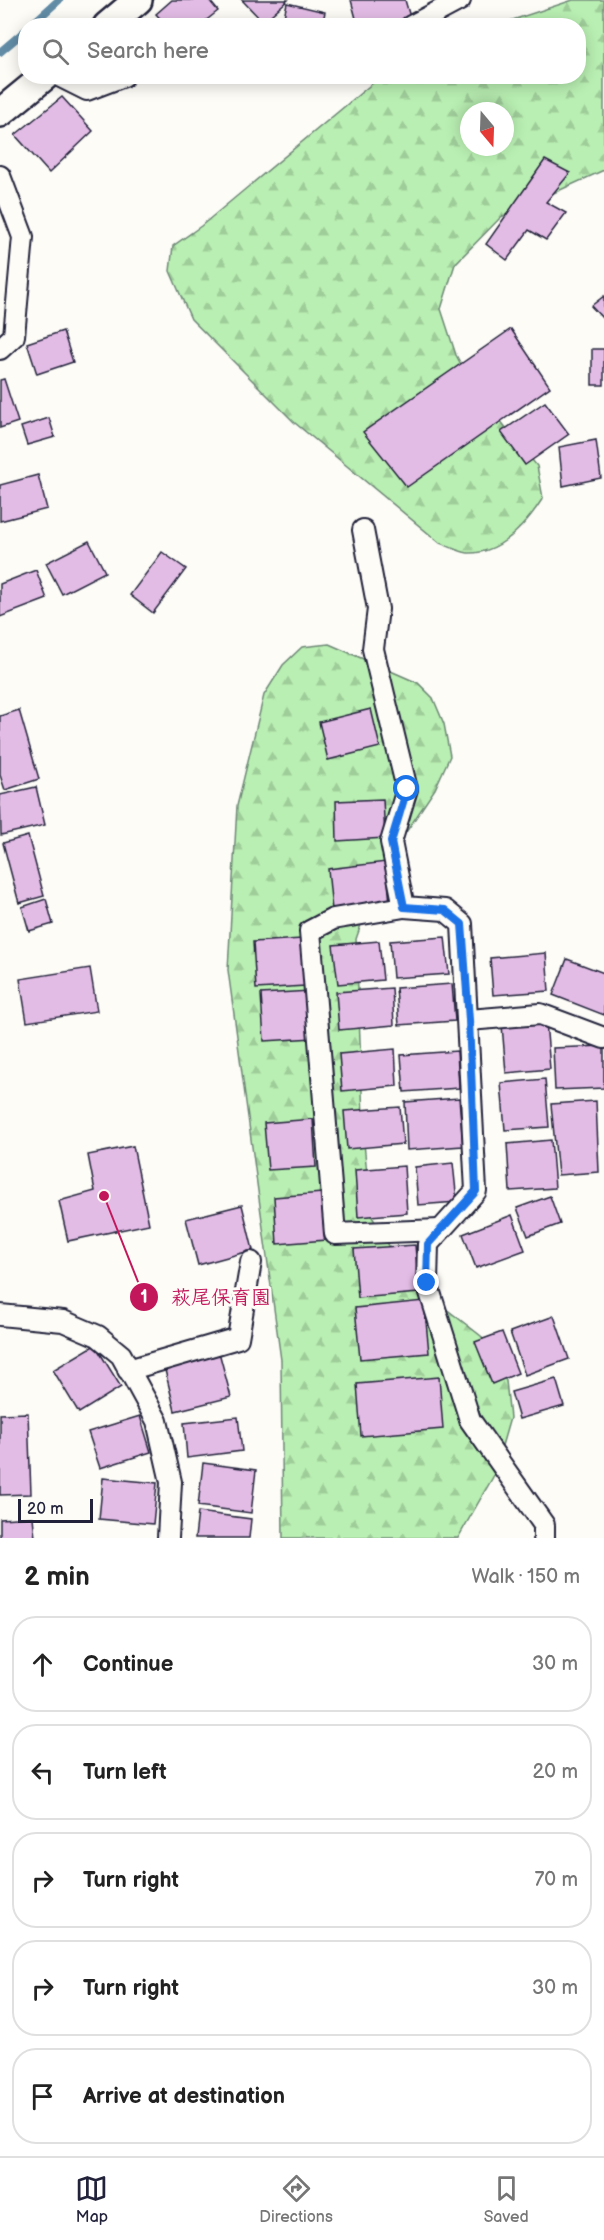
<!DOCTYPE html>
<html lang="en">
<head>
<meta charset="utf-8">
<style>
	:root { --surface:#fff; --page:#f6f6f6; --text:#222; --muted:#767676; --line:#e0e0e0; --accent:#22223b }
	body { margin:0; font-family:"Balsamiq Sans","Klee One",sans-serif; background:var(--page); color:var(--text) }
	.compass { position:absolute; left:460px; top:102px; width:54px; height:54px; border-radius:50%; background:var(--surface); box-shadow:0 3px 15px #0003; rotate:161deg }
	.scale { position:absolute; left:18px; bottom:15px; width:75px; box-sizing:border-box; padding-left:6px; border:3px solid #22223b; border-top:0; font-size:16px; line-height:21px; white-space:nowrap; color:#22223b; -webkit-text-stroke:4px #fdfcf7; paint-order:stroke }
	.stop { position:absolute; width:18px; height:18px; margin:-14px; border:4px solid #1a73e8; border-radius:50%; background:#fff }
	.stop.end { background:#1a73e8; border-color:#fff; box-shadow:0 2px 6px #0008 }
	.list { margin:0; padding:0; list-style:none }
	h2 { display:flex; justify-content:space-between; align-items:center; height:78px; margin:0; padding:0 24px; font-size:26px }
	h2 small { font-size:20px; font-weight:400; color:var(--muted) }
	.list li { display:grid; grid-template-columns:39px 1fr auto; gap:18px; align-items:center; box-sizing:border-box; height:96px; margin:0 12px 12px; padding:0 12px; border:2px solid var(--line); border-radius:24px }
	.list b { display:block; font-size:22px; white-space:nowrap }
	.list em { font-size:20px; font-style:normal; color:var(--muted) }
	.icon { flex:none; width:33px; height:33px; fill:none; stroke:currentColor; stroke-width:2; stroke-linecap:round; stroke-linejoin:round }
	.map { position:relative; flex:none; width:604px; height:1538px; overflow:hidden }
	.search { position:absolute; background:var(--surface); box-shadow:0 3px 15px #0003; left:18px; right:18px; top:18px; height:66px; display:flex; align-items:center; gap:15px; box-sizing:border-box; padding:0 21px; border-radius:24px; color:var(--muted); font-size:22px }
	.sheet { height:618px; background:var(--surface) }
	nav { display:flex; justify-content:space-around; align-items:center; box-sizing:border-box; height:84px; border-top:2px solid var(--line); background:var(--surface); font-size:16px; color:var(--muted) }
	nav a { display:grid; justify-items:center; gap:3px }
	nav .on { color:var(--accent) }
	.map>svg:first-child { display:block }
</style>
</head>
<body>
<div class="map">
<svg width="604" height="1538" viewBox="0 0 604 1538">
	<defs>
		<pattern id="forest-firs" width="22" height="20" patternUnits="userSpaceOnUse" patternTransform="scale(1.5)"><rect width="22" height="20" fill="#b9efb2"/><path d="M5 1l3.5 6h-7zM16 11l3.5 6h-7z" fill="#9fcd9a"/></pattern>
	</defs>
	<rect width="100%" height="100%" fill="#fdfcf7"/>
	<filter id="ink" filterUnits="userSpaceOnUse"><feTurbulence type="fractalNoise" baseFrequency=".0167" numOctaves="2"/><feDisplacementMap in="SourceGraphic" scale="12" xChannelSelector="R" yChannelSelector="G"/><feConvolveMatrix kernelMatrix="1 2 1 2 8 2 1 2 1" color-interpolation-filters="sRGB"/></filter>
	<g filter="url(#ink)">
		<g fill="url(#forest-firs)" stroke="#6e8876" stroke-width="1.5" fill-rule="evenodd">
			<path d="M573 0H604V170L501 217 455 264 441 309 456 355 474 388 537 466 543 498C527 523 501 554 468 553 459 552 448 546 440 543L295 423 191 319 170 271 173 246 201 226 380 77 578 76V26L497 25ZM469 111H505V147H469Z"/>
			<polygon points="329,644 418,683 433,698 444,724 450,756 435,789 380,871 356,939 364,1143 371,1215 409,1280 481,1336 506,1381 510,1418 493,1477 458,1538 283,1538 281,1360 228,970 237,806 264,695 283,665 302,647"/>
		</g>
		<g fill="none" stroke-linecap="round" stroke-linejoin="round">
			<g stroke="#628ca6" stroke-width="8">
				<polyline points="30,26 59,0"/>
				<polyline points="0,52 26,30"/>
			</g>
		</g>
		<g fill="#e3bce5" stroke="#22223b" stroke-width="1.5">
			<polygon points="172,0 209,0 218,11 199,26 167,26 156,14"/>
			<polygon points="242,0 288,0 263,22"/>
			<polygon points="351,0 405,0 410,17 380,26 358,26"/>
			<polygon points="287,3 325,12 322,26 282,26"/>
			<polygon points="62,97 93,131 49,173 15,135"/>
			<polygon points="545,160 570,173 546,202 566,213 546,240 529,230 507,260 486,244"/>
			<polygon points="604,296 604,320 591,306"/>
			<polygon points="511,329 550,387 407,487 363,432"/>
			<polygon points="63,331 73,362 37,374 27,343"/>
			<rect x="592" y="349" width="12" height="36"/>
			<polygon points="4,379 18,422 0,428 0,380"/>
			<polygon points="545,402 569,434 525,465 501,432"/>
			<polygon points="49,418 55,437 27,445 21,427"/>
			<polygon points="596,440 601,478 563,486 559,447"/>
			<polygon points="38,475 47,509 0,521 0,485"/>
			<polygon points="89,541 105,572 62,594 46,563"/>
			<polygon points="162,552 186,569 153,613 130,595"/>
			<polygon points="36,570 47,599 0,617 0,584"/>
			<polygon points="371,709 380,747 328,760 319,722"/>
			<polygon points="19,710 39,779 5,790 0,775 0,716"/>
			<polygon points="36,787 45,825 1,835 0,795"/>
			<polygon points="383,799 385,838 337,841 336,801"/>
			<polygon points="28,836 44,896 19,903 3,843"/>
			<polygon points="386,862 390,903 332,910 328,869"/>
			<polygon points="46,899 53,924 29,931 22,907"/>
			<polygon points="445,937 449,974 393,978 390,941"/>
			<polygon points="302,939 305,986 256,989 253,942"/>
			<polygon points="379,941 383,980 338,984 333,945"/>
			<polygon points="546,953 549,991 493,995 490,958"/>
			<polygon points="567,959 604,973 604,1015 553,995"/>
			<polygon points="90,968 97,1011 27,1022 20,979"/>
			<polygon points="452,984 455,1021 399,1025 396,988"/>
			<polygon points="392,988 394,1025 339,1030 336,992"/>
			<polygon points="310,991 314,1038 264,1041 261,994"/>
			<polygon points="546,1022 550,1069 506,1073 502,1025"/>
			<polygon points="604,1046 604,1088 555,1090 553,1048"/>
			<polygon points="395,1049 397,1086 342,1091 339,1054"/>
			<polygon points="457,1051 459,1088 404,1092 401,1055"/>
			<polygon points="545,1079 549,1127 505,1130 501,1083"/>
			<polygon points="459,1098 463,1146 407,1150 405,1102"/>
			<polygon points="596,1101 599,1172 558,1175 551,1104"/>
			<polygon points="400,1107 403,1144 347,1149 344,1111"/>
			<polygon points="313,1119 316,1167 268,1170 264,1123"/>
			<polygon points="551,1140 555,1188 510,1191 507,1144"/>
			<polygon points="133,1146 149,1224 68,1241 59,1201 95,1191 88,1155"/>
			<polygon points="453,1163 457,1202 418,1205 415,1167"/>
			<polygon points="404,1166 407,1213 358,1217 355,1170"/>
			<polygon points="322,1193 326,1240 277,1244 274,1197"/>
			<polygon points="550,1196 560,1224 528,1236 517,1208"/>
			<polygon points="242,1205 253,1250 198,1265 186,1219"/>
			<polygon points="512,1215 525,1250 476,1268 463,1234"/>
			<polygon points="415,1245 419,1293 358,1298 354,1249"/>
			<polygon points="424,1301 429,1353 360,1359 355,1308"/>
			<polygon points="554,1316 569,1359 525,1375 510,1332"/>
			<polygon points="502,1332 518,1373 492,1384 475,1342"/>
			<polygon points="95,1345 121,1387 79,1413 53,1370"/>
			<polygon points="219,1352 231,1397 175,1411 164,1366"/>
			<polygon points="439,1377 443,1429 361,1436 357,1384"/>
			<polygon points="556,1379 564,1406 519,1419 511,1392"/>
			<polygon points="28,1413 31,1494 0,1495 0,1414"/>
			<polygon points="140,1416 151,1452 100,1468 88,1432"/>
			<polygon points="238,1417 242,1451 187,1458 184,1423"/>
			<polygon points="203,1463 256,1470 251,1513 198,1506"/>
			<polygon points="103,1478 157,1483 153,1524 99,1519"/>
			<polygon points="198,1512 251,1519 249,1538 195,1538"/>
			<polygon points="33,1517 35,1538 0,1538 0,1519"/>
		</g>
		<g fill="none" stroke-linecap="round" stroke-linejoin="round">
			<g stroke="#22223b" stroke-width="24">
				<g id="street">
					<polyline points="411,26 460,0"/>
					<polyline points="59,76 87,90 124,76"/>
					<polyline points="0,176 23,237 14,336 0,349"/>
					<polyline points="363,530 378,609 373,649 407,789 391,842 404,907 445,910 462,924 476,1191 428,1244 427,1283 470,1420 544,1525 544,1538"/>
					<polyline points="404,907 333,919 310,931 335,1234 440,1230"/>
					<polyline points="469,1020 540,1014 604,1038"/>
					<polyline points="0,1315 63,1321 98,1336 121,1355 157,1421 171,1482 168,1538"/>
					<polyline points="128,1370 238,1338 251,1262"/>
				</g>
			</g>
			<g stroke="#22223b" stroke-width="32">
				<g id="secondary">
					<polyline points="107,26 138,0"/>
					<polyline points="0,113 45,76"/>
				</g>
			</g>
			<use href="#street" stroke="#fdfcf7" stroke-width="20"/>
			<use href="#secondary" stroke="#fdfcf7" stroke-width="27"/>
		</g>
	</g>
	<g fill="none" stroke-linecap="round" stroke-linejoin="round" filter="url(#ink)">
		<polyline stroke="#1a73e8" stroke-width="8" points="407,789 391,842 404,907 445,910 462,924 469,1020 476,1191 428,1244 427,1283"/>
	</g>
	<path fill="none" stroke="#c2185b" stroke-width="2" d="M104 1196L144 1297"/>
	<g fill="#c2185b" stroke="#fdfcf7" stroke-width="2">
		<circle cx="104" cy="1196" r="6"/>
		<circle cx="144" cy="1297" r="15"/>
	</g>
	<g font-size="18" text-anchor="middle" font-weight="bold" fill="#fff">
		<text x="144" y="1303">1</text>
	</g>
	<g font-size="20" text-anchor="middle" font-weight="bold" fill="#c2185b" stroke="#fdfcf7" stroke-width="6" stroke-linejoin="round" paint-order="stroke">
		<text x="221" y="1304">萩尾保育園</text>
	</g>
</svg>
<svg class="compass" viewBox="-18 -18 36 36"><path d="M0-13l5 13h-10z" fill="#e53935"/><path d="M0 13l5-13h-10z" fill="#767676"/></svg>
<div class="scale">20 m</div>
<div class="stop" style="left:407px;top:789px"></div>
<div class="stop end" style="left:427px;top:1283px"></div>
<div class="search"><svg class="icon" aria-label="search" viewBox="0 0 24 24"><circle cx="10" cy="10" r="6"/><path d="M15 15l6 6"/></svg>Search here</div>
</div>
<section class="sheet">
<h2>2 min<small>Walk · 150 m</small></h2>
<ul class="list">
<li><svg class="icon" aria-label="ahead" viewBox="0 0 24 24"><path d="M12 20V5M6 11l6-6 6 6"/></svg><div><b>Continue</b></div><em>30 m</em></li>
<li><svg class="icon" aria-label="left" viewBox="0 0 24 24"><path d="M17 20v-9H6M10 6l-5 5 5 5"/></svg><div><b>Turn left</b></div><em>20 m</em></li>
<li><svg class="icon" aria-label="right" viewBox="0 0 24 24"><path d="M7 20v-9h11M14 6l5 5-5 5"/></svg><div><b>Turn right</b></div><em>70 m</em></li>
<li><svg class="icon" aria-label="right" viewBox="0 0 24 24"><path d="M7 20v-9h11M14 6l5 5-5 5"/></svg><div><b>Turn right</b></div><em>30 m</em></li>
<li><svg class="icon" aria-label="arrive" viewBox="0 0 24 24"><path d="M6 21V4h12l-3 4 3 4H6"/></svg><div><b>Arrive at destination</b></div></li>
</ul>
</section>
<nav>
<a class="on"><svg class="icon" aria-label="map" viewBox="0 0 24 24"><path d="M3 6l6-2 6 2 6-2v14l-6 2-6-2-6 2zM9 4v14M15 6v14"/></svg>Map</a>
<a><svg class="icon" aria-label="directions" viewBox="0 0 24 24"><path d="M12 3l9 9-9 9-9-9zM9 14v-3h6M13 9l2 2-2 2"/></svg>Directions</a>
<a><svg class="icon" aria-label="saved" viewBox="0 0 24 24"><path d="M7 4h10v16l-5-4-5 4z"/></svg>Saved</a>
</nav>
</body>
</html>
